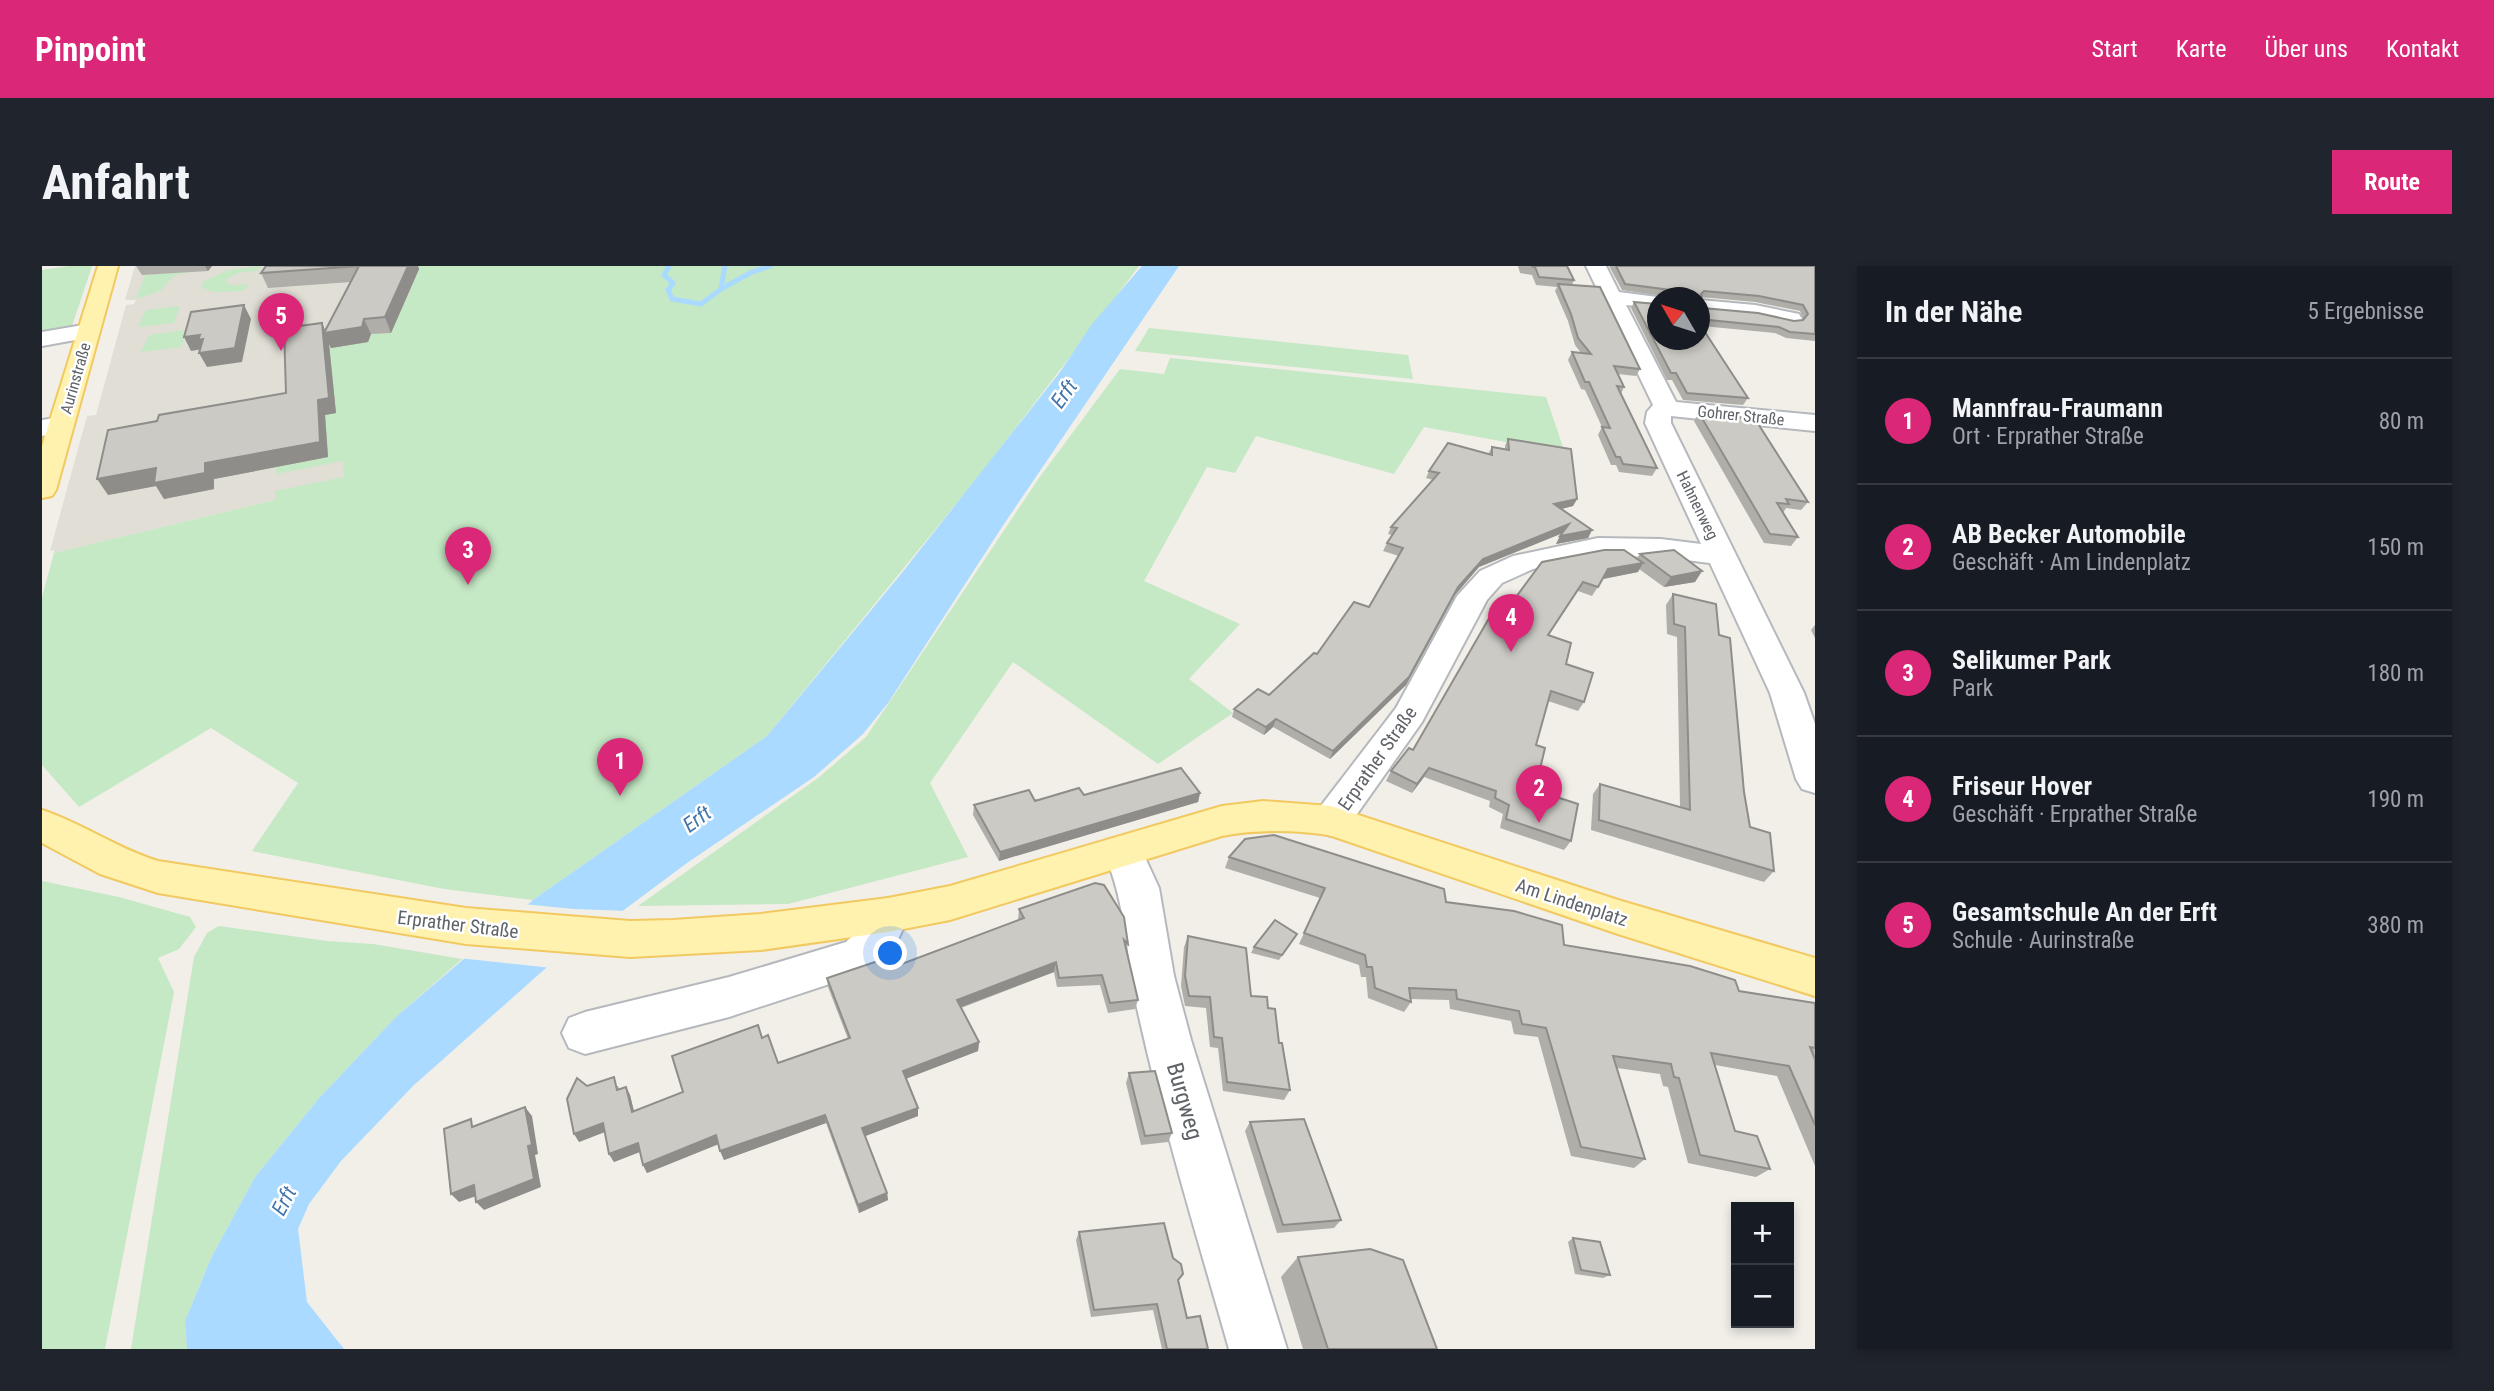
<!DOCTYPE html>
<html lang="de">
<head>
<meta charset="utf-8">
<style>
	:root { --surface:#171b24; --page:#20242c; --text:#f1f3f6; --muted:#9ea1a6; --line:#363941; --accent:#db2777 }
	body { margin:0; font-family:"Roboto Condensed",sans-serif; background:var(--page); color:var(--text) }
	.controls { position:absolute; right:21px; bottom:21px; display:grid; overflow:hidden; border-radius:0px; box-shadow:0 4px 10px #0003 }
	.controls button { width:63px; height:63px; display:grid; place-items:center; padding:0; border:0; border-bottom:2px solid var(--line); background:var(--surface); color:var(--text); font:35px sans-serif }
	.compass { position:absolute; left:1605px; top:21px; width:63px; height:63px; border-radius:50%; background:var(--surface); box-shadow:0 4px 10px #0003; rotate:309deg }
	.you { position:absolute; left:849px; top:688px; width:24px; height:24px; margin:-18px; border:5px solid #fff; border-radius:50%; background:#1a73e8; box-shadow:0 0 0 10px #1a73e833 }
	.badge { display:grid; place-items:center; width:46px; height:46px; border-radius:50%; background:var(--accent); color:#fff; font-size:23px; font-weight:700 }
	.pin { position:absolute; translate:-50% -58px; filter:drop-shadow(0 2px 4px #0008) }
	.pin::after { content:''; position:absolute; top:37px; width:24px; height:21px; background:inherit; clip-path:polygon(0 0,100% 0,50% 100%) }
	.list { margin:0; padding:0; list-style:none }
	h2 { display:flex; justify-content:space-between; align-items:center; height:91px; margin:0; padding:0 28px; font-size:30px }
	h2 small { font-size:23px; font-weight:400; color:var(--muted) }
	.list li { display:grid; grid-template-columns:46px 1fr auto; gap:21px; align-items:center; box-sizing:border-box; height:126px; padding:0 28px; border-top:2px solid var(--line) }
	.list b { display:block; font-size:26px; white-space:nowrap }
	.list p { margin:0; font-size:23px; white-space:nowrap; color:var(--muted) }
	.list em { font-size:23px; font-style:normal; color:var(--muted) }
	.map { position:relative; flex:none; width:1773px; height:1083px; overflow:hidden; border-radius:0px }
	header { display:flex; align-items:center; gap:42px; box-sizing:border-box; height:98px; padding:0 35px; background:var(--accent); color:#fff }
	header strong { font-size:33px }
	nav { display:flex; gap:38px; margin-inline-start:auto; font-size:24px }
	.intro { display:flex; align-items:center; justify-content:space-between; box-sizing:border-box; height:168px; padding:0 42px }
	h1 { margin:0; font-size:49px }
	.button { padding:18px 32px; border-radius:0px; background:var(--accent); color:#fff; font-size:24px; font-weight:700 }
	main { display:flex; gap:42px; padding:0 42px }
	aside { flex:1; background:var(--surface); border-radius:0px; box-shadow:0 4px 10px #0003 }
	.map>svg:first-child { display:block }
</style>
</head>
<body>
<header>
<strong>Pinpoint</strong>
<nav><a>Start</a><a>Karte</a><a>Über uns</a><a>Kontakt</a></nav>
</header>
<div class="intro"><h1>Anfahrt</h1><a class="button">Route</a></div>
<main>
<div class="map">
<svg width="1773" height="1083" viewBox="0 0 1773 1083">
	<rect width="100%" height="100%" fill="#f1efe8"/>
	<polygon fill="#e1ded6" points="93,0 421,0 367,202 12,287 12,284 8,285 45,150 54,149 84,39 92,38 94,34 83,34"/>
	<g fill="#c5e8c5">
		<polygon points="27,0 50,0 29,63 0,69 0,4"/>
		<polygon points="219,0 215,5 196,7 183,14 188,19 207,18 202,25 171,26 159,21 162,15 186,4"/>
		<polygon points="362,0 1097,0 940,206 725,470 491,634 402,623 210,585 256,517 169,462 37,541 0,499 0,331 12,287 233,234 233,225 302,211 301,195 234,208 234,201 286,191 262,170 283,83 325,76 329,68 349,67 359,30 366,30 376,4"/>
		<polygon points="149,6 132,10 118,25 94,33 103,9"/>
		<polygon points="138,40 132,57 96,61 104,44"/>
		<polygon points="1107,62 1366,89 1371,113 1093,85"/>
		<polygon points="145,64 139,81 99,86 107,69"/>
		<polygon points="1128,92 1504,131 1523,187 1382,161 1352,208 1214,170 1193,207 1165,201 1102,315 1198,358 1147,413 1191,447 1116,498 971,396 888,517 926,591 746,638 596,640 776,512 824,471 997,212 1078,103 1122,108"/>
		<polygon points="0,615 77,631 148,651 154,661 137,683 116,692 132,726 63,1083 0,1083"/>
		<polygon points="177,660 285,675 331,678 420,693 355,750 278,831 213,911 169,992 143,1055 145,1083 89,1083 152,691 165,667"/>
	</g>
	<polygon fill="#aadaff" points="1100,0 1137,0 960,261 846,437 821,468 772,511 645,597 504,702 371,820 299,895 267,938 256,963 265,1036 302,1083 145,1083 143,1055 169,992 213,911 278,831 355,750 491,634 725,470 859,308 1018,106 1050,58"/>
	<polygon fill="#f1efe8" points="481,638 532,643 586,645 510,702 416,692"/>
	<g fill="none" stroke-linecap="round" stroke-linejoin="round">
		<g stroke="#aadaff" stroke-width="5">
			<polyline points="627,0 622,9 631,17 626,24 630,33 659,38 679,23 683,0"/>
			<polyline points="679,23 710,6 728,0"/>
		</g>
		<g stroke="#b5b8bc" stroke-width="4">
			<g id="minor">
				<polygon points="1544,0 1564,0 1577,26 1623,32 1616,32 1616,42 1584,39 1634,136 1773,149 1773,165 1629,150 1629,157 1762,427 1773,458 1773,527 1760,523 1754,513 1728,427 1668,297 1619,291 1556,290 1491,303 1460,317 1445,334 1380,456 1303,565 1289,570 1275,565 1270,555 1275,545 1354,442 1415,330 1438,305 1471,290 1556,272 1619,273 1659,278 1603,157 1605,146 1611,139"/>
				<polygon points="1658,34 1713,39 1757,48 1760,53 1757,58 1749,59 1713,51 1658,46"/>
				<polygon points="47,58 55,60 58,65 55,70 0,80 0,66"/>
				<polygon points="19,151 28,154 32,159 28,164 0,170 0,154"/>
				<path d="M1081 570 1095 574 1117 622 1132 710 1149 774 1245 1083H1187C1156 974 1123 866 1098 755 1084 698 1086 639 1061 585L1067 574Z"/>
				<polygon points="846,632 861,637 867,649 851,685 833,703 687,751 543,788 527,782 520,767 527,752 543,746 687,711 804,676 821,660 831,637"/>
			</g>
		</g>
		<g stroke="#f2c960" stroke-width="4">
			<g id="major">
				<polygon points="56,0 76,0 14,224 10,230 0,232 0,180"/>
				<path d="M1221 535 1289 540 1576 634 1773 692V730L1576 668 1287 569C1251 564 1216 563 1180 570L908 654 846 666 719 684 588 691 424 678 116 627 58 608 0 577V544C40 557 74 582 116 595L424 642 588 655 631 654 719 648 846 632 908 620 1180 540Z"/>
			</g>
		</g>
		<use href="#minor" fill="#fff" fill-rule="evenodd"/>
		<use href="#major" fill="#fff2af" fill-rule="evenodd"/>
	</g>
	<g fill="#afaea9" fill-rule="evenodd">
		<polygon points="94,0 170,0 166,5 100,9"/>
		<polygon points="224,0 376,0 377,3 349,67 329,68 326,76 289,82 287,78 294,147 283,149 286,191 172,213 172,223 122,233 114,220 66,229 115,155 244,127 280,57 283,64 309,16 226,22 219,7"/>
		<polygon points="1476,0 1525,0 1532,14 1530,19 1598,103 1594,110 1576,108 1582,121 1579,128 1615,202 1610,210 1577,206 1574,199 1569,199 1556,169 1560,161 1543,124 1539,123 1526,94 1530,86 1539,87 1533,79 1526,55 1513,25 1515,21 1494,19 1490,9 1478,7"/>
		<path d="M1567 0H1773V75L1744 72 1733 67 1660 60 1706 132 1701 139 1641 134 1630 114H1625L1589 42 1592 36 1657 74V32H1620L1621 30 1580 24ZM1659 31 1713 36 1758 45 1762 54 1752 55 1661 42Z"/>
		<polygon points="1657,147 1766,236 1759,244 1744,242 1741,247 1756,271 1749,280 1722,277 1652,155"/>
		<polygon points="1466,173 1535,233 1531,240 1519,243 1550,264 1546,272 1514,278 1521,267 1437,301 1413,329 1364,419 1288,493 1231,461 1222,469 1190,451 1192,443 1227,429 1275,388 1327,341 1357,290 1341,285 1345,277 1350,269 1346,268 1349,261 1391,214 1384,212 1387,205 1446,188 1450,181 1463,183 1463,180"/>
		<polygon points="1598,288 1660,305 1653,316 1622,321 1597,303 1596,306 1561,313 1550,330 1536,325 1507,369 1524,398 1542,436 1536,445 1506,435 1494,479 1493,524 1529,575 1522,584 1458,562 1461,548 1447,541 1448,535 1382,511 1370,527 1344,515 1349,505 1371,484 1468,339 1595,292"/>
		<polygon points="1631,328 1677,369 1708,561 1732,605 1722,616 1549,564 1551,528 1558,518 1638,541 1635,371 1625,368 1624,339"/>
		<polygon points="1773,359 1773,372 1769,364"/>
		<polygon points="1158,527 1156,536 957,595 931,549 932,539 1042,529"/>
		<polygon points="1187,591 1404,636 1522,679 1697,725 1773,737 1773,900 1735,810 1673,799 1693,865 1728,903 1714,911 1646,897 1626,821 1621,820 1618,808 1575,802 1603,893 1592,902 1529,890 1496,771 1472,768 1469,755 1408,743 1407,734 1369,733 1369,736 1362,746 1326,732 1324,711 1319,711 1317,699 1257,678 1278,632 1183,602"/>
		<polygon points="1053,617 1086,678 1084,685 1096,734 1093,743 1066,747 1058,719 1015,721 1012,706 919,742 937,776 936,785 864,812 876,842 876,850 823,870 845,927 846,934 817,947 784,857 682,894 676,878 605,907 601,899 598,886 572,896 567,888 563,866 537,876 545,820 576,820 577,823 584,821 588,829 592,845 641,826 720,772 736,797 806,773 786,721 785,712 857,699 976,654 977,643"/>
		<polygon points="1146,670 1209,730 1226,742 1237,777 1248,824 1242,834 1181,825 1176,782 1168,781 1164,742 1143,740 1139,720 1142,681"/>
		<polygon points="1252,673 1237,694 1209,687 1212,681"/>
		<polygon points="1087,807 1130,867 1126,876 1099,879 1084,817"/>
		<polygon points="1208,856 1299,954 1292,962 1235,967 1203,865"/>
		<polygon points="1037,966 1137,1015 1145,1052 1166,1083 1120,1083 1111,1044 1049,1051 1034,974"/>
		<polygon points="1531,972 1568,1009 1561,1012 1533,1008 1526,976"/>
		<polygon points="1256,991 1395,1083 1261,1083 1239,1011"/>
	</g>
	<g fill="#8f8d8a">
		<polygon points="163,0 170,0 166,5"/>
		<polygon points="366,0 376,0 377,3 349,67 343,51"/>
		<polygon points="202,39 209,53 200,96 165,101 157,87 161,83 149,85 142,71 158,69"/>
		<polygon points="322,53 329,68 326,76 289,82 287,78 294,147 283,149 286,191 172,213 172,223 122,233 114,220 66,229 55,213 114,202 163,197 276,134 280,57 284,66"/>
		<polygon points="1535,233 1531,240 1508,246 1512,238"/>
		<polygon points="1527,258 1523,266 1437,301 1413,329 1364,419 1288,493 1291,485 1416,321 1441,293"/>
		<polygon points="1550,264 1546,272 1514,278 1518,270"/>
		<polygon points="1601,297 1596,306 1561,313 1566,303"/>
		<polygon points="1660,305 1653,316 1622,321 1629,311"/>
		<polygon points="1234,453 1231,461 1222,469 1224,461"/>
		<polygon points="1387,502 1382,511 1370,527 1375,518"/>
		<polygon points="1158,527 1156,536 957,595 958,586"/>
		<polygon points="1014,696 1012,706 914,743 915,734"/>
		<polygon points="937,776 936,785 861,814 861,805"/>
		<polygon points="584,821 588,829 594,854 590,846"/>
		<polygon points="483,841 490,850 496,888 493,889 499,921 442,944 434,936"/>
		<polygon points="876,842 876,850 821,871 820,862"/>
		<polygon points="783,849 784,857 682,894 678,885"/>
		<polygon points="561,857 565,865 537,876 532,868"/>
		<polygon points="674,869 677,878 605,907 601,899"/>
		<polygon points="596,877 600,885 572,896 567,888"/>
		<polygon points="432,919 440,928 417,936 409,928"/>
		<polygon points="845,927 846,934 817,947 816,939"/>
	</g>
	<g fill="#cccac5" stroke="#8f8d8a" stroke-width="2" fill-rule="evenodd">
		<polygon points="224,0 366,0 343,51 322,53 320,61 282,67 317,0 219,7"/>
		<polygon points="1489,0 1525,0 1532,14 1497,11 1493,1"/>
		<path d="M1574 0H1773V68L1748 66 1737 61 1657 53V32H1621L1622 28H1628V24L1583 18ZM1662 25 1717 30 1761 39 1766 48 1761 54 1752 55 1716 47 1661 42 1659 28Z"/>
		<polygon points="1516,18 1558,21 1598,103 1572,100 1582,121 1575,120 1615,202 1581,198 1578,191 1574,191 1560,161 1568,162 1547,116 1543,116 1530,86 1549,88 1536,72 1529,48"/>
		<polygon points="1592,36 1615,38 1615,74 1657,74 1657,57 1706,132 1645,127 1634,107 1629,107"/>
		<polygon points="202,39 193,82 157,87 161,73 156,74 158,69 142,71 149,46"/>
		<polygon points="280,57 287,132 276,134 278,176 163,197 163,207 112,217 114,202 55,213 66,164 115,155 117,149 244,127 242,62"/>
		<polygon points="1657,147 1713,153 1766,236 1744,233 1747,238 1735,237 1756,271 1728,268"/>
		<polygon points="1466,173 1529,183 1535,233 1512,238 1550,264 1518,270 1527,258 1441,293 1416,321 1367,411 1291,485 1234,453 1224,461 1192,443 1216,423 1227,429 1272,387 1275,388 1312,336 1327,341 1361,282 1345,277 1355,262 1349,261 1397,207 1387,205 1406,177 1450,189 1450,181 1467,184"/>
		<polygon points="1562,284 1582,284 1601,297 1566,303 1556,321 1541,316 1506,369 1529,377 1524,398 1551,407 1542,436 1509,425 1494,479 1503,482 1493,524 1536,538 1529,575 1464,553 1467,539 1453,532 1454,525 1387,502 1375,518 1349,505 1367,482 1371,484 1457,335 1468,339 1500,296"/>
		<polygon points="1632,284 1660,305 1629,311 1598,288"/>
		<polygon points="1631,328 1674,338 1677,369 1688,372 1702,526 1708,561 1728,567 1732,605 1557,554 1558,518 1648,544 1643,361 1632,358"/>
		<polygon points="1139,502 1158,527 958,586 932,539 987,524 993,535 1037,522 1042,529"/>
		<polygon points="1232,569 1402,623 1404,636 1472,645 1520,659 1522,679 1648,700 1693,714 1697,725 1773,737 1773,782 1768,781 1773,793 1773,859 1747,800 1669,787 1693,865 1715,870 1728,903 1658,889 1637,812 1632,811 1629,798 1571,790 1603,893 1539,881 1504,762 1480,758 1477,745 1415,733 1414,724 1367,722 1369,736 1333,722 1330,701 1325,701 1323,689 1262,667 1283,622 1187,591 1203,573"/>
		<polygon points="1053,617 1062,619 1082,651 1086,678 1082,674 1096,734 1068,737 1060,709 1017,712 1014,696 915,734 937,776 861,805 876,842 820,862 845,927 816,939 783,849 678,885 674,869 601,899 596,877 567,888 561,857 532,868 525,833 535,812 545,820 572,811 575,824 584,821 590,846 641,826 630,790 716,759 720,772 726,769 736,797 808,772 785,712 833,696 841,689 850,686 857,699 982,652 977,643"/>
		<polygon points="1233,654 1255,668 1240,689 1212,681"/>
		<polygon points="1146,670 1204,682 1209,730 1225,731 1226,742 1233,743 1237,777 1240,777 1248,824 1185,816 1180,772 1172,771 1168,731 1147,730 1143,710"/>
		<polygon points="1113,805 1130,867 1103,870 1087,807"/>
		<polygon points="483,841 490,879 486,880 492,913 434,936 432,919 409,928 402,863 429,853 430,861"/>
		<polygon points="1262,853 1299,954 1241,959 1208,856"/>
		<polygon points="1122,957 1131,992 1139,998 1141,1008 1136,1014 1145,1052 1158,1050 1166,1083 1125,1083 1115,1038 1052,1044 1037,966"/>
		<polygon points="1531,972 1558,976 1568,1009 1539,1004"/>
		<polygon points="1328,983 1361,994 1395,1083 1286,1083 1256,991"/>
	</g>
	<g text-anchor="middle" stroke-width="5" stroke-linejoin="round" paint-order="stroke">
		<g font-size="16" fill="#5f6368" stroke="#fff">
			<text transform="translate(33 112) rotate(-74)" y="6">Aurinstraße</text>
			<text transform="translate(1699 149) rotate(6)" y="6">Gohrer Straße</text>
			<text transform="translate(1656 239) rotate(64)" y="6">Hahnenweg</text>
		</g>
		<g font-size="19" fill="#5f6368" stroke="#fff">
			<text transform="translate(1335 492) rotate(-55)" y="7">Erprather Straße</text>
			<text transform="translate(1530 636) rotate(18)" y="7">Am Lindenplatz</text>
			<text transform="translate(416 658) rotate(7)" y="7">Erprather Straße</text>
		</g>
		<g font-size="21" font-style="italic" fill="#4174aa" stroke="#fff">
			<text transform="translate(1022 128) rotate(-54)" y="7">Erft</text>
			<text transform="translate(655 553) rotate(-36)" y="7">Erft</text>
			<text transform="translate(242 935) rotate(-62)" y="7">Erft</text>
		</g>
		<g font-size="23" fill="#5f6368" stroke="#fff">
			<text transform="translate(1143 835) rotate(74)" y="8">Burgweg</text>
		</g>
	</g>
</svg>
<div class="controls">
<button>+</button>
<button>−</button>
</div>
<svg class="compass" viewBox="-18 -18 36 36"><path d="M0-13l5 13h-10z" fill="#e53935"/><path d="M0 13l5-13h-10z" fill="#9ea1a6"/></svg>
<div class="you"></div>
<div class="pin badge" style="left:578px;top:530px">1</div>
<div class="pin badge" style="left:1497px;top:557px">2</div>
<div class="pin badge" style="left:426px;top:319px">3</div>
<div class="pin badge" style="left:1469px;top:386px">4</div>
<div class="pin badge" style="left:239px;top:85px">5</div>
</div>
<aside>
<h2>In der Nähe<small>5 Ergebnisse</small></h2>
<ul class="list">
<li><span class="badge">1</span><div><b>Mannfrau-Fraumann</b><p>Ort · Erprather Straße</p></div><em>80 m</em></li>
<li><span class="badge">2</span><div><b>AB Becker Automobile</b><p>Geschäft · Am Lindenplatz</p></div><em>150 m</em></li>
<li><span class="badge">3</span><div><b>Selikumer Park</b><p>Park</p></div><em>180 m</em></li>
<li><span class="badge">4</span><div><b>Friseur Hover</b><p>Geschäft · Erprather Straße</p></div><em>190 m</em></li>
<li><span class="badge">5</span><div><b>Gesamtschule An der Erft</b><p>Schule · Aurinstraße</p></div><em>380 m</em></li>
</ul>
</aside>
</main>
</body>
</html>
